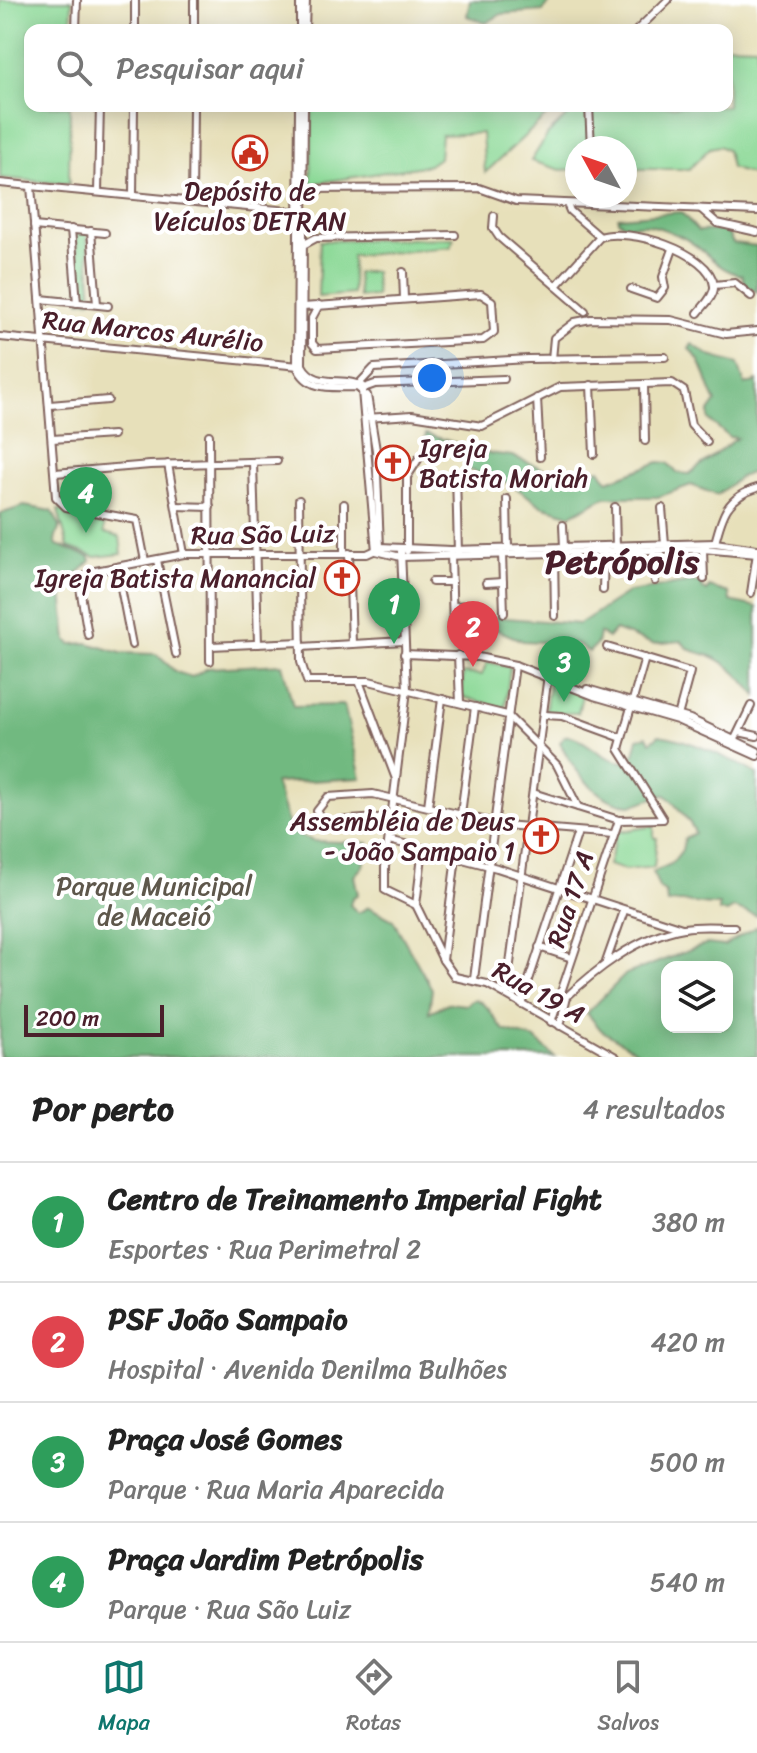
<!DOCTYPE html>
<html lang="pt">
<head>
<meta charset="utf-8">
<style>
	:root { --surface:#fff; --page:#f6f6f6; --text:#222; --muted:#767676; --line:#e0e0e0; --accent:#0f766e }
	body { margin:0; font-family:Sriracha,sans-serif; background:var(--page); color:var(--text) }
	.controls { position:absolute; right:24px; bottom:24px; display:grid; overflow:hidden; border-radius:16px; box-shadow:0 4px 20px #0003 }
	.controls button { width:72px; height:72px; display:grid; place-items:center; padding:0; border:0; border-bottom:2px solid var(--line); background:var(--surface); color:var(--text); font:40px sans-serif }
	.compass { position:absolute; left:565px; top:136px; width:72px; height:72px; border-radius:50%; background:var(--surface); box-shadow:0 4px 20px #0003; rotate:310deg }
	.scale { position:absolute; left:24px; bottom:20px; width:140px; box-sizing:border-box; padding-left:8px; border:4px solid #4a1f2b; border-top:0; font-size:22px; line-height:28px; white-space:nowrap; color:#4a1f2b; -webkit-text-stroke:6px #fff; paint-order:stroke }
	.you { position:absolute; left:432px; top:378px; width:28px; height:28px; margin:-20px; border:6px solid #fff; border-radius:50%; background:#1a73e8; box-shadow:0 0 0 12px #1a73e833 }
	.badge { display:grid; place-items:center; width:52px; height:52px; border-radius:50%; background:var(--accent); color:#fff; font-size:26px; font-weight:700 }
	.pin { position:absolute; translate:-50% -66px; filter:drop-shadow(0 2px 4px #0008) }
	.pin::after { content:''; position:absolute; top:42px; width:28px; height:24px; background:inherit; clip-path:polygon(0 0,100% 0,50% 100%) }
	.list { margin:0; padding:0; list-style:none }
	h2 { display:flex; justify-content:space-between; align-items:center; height:104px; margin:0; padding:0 32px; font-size:34px }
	h2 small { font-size:26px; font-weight:400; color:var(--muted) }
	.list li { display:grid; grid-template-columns:52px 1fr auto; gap:24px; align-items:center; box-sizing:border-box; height:120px; padding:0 32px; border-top:2px solid var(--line) }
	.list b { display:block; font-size:30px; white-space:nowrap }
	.list p { margin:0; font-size:26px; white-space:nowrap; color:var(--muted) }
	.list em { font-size:26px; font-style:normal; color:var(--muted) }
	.icon { flex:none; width:44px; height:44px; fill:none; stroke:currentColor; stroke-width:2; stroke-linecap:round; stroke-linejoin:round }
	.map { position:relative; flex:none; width:757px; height:1057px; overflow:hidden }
	.search { position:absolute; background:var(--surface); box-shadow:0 4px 20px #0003; left:24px; right:24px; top:24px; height:88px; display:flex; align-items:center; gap:20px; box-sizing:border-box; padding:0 28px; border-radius:16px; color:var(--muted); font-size:30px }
	.sheet { height:584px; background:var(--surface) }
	nav { display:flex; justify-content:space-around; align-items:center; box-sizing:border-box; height:112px; border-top:2px solid var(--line); background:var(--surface); font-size:22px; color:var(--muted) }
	nav a { display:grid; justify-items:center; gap:4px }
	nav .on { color:var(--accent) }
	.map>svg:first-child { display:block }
</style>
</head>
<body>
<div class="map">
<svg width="757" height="1057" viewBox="0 0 757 1057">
	<rect width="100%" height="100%" fill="#fff"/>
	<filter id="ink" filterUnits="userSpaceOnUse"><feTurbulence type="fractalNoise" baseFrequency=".0125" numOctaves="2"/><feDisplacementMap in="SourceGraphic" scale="16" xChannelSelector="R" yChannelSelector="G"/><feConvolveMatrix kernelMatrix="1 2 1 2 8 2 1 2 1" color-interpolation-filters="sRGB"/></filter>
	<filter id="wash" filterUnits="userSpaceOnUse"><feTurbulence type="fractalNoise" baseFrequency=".006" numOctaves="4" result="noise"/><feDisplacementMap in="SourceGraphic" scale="32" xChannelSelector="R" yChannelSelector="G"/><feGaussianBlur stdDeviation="1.8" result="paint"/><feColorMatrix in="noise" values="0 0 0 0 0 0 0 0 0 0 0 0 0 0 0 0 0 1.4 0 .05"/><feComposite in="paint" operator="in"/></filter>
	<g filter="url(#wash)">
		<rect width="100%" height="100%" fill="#e7e0ba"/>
		<g fill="#8cd997" stroke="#6b7c61" stroke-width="2">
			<polygon points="0,0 72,0 71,30 30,30 30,106 70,106 69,184 0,178"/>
			<polygon points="727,45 757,46 757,177 731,168 727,150 719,146 710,148 689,169 625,169 625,148 577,148 577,169 561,170 531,161 548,134 578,106 727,106"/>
			<polygon points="312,106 557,106 485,173 482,133 441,135 439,158 429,165 311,184"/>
			<polygon points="76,233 87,233 92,300 80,301"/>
			<polygon points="454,238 451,247 352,256 353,294 318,297 320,241"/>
			<polygon points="375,271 376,296 359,297 357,273"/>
			<polygon points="58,510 104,514 104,533 120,537 122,554 95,557 68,547"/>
			<polygon points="487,662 510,667 505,708 462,697 463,673 482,675"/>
			<polygon points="550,679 583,691 578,713 545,713"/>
			<polygon points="654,826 654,838 657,838 654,867 625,870 608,865 617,832"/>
		</g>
		<g fill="#71b980" stroke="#5e6c56" stroke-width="2" fill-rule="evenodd">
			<polygon points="470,0 552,0 543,11 502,14 486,23 467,16"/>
			<path d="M681 212 698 231 726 230 733 243 757 246V292L745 286 742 275C717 271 707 250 684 238 676 234 657 226 648 225 635 223 630 230 618 221V217Z"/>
			<path d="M692 344 710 356 738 364 745 385 757 381V470L740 477 717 495 691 485 658 497H605L571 515 542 506 509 483 469 470 464 452 453 447 437 448 425 438 426 434 488 453 512 456 561 476 600 469 608 481 659 462 668 463 677 473 689 474 737 438 729 437 709 420V412L716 402C705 384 706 363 689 349Z"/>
			<path d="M24 506 52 511 60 526 55 540 57 545 90 557 91 561 76 575 61 582 67 640 71 644 88 643 121 653 156 654 176 672 192 677 208 668 282 664 293 706 344 705 361 778 275 783 291 832 313 841 368 843 363 866 354 876 358 894 352 898 350 905 358 913 369 907 393 920 432 989 429 1012 449 1003 465 1005 475 999C492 1006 492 1019 504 1030L535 1039 555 1057H0V514Z"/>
			<path d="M692 582 703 584 702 588 707 591 709 587 729 593 730 601 757 607V696C745 681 727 661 708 655 696 652 690 652 681 641L653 644 615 630 608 638 599 633 597 644 589 652 578 644 523 641 495 629V617L579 624 629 592Z"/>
			<path d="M659 735C689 739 731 759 757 774V916L734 908 727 912 719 911V905C697 906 689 899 667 903L666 893 659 888 653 872 671 864 682 850 685 838 695 833C693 824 673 802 666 795 654 795 641 805 630 805 597 803 574 770 560 743L564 736C583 733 600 762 626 762L634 754 638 738 647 736 651 742Z"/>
			<path d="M757 926V1057H646L601 1030 587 1013 626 974 707 944 724 946ZM667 967H727V1027H667Z"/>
		</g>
		<polygon fill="#eeda9e" stroke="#9c7c64" stroke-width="2" points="562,899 583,906 570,941 550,934"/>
	</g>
	<g filter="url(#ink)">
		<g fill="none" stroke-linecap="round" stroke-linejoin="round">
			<g stroke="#81635d" stroke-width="10">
				<g id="minor">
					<polyline points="76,30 77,0"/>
					<polyline points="135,30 135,0"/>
					<polyline points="194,30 194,0"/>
					<polyline points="300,30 300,0"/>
					<polyline points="305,30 306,0"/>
					<polyline points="637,30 668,0"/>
					<path d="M299 106 297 366C308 392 333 387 357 387L362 391"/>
					<path d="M304 106 302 365C316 391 345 374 365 388"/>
					<polyline points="589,106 591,148"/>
					<polyline points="0,183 299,212"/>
					<polyline points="31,186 56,497 66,507 137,520 145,561"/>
					<polyline points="298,189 479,188 516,201 757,211"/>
					<polyline points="98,192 100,106"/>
					<polyline points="133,195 134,106"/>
					<polyline points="192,201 193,106"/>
					<polyline points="567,204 570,211 600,237"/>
					<polyline points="701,209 717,223 757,232"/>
					<polyline points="494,216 493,228 499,237 585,311"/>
					<polyline points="34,226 105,233"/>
					<polyline points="71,229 77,303"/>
					<polyline points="91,231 97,304"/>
					<polyline points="303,245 316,238 455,235"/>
					<polyline points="403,272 404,299"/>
					<polyline points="714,285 735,283 751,296"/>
					<path d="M556 286 600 237C627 227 711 251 714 286 715 296 703 306 698 313"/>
					<polyline points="631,289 657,298 665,288 663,277 673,249"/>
					<polyline points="41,299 108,306"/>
					<path d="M303 307C362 303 422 298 481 294L492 301 494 332 483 340 317 349 312 343V318L319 305"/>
					<polyline points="0,337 299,366"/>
					<polyline points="552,359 554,338 575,322 591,319 671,320 726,334 757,331"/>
					<polyline points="644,384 645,441"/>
					<polyline points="591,385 594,454"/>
					<polyline points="357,386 374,368 528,359 665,357"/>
					<polyline points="364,388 375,384 504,379"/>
					<polyline points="362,391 376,551"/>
					<polyline points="367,395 376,450 380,547"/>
					<polyline points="537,398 540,457"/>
					<polyline points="50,405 108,400"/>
					<polyline points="366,418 412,415 482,426 560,387 672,383 684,391 691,425 707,442"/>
					<polyline points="209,435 210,661"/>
					<polyline points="52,439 113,435"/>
					<polyline points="253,462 258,644"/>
					<polyline points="168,464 184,554"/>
					<polyline points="55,473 150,465 277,461"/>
					<polyline points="456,473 458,553"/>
					<polyline points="507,499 508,548"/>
					<polyline points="299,500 301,662 307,681 369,681 507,715 557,765 578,807"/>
					<polyline points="176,506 210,507"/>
					<polyline points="615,507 616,548"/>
					<polyline points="662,508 665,544"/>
					<polyline points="563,525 564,547"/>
					<path d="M715 543C722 515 727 497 757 488"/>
					<polyline points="380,547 451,550 715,543 757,549"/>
					<polyline points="703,549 704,579"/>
					<polyline points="653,550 655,581"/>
					<polyline points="376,551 401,557 703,549 757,554"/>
					<polyline points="401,551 407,690 385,867 385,890 416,905 443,960 455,977 487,984 616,1057"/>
					<polyline points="407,551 407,477 419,458"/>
					<polyline points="344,553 344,504"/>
					<polyline points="349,553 352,644"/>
					<polyline points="554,553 555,616"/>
					<polyline points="451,554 453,630"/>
					<polyline points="502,554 504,613"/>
					<polyline points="157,560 176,654"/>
					<polyline points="117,567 132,645"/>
					<polyline points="432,582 452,582"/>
					<polyline points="486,583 503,582"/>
					<polyline points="603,590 604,549"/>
					<polyline points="751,593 757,553"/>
					<polyline points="453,606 475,605"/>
					<polyline points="453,625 487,624"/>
					<polyline points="88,635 79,582 90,572 184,554 367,554 378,549"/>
					<polyline points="211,646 301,642"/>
					<polyline points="301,647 404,641"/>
					<polyline points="607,647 690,672 678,716"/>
					<polyline points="404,654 478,657 515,665 594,696 677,720 757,756"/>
					<polyline points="458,655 460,703"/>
					<polyline points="359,681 396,779"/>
					<polyline points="587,689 690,719 757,751"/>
					<polyline points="544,715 562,716 622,738"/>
					<polyline points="739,732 757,736"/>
					<polyline points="734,741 751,706"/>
					<polyline points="533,793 619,820 663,819 619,749 645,658"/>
					<polyline points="428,806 442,699"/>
					<polyline points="461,814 475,707"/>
					<polyline points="391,817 323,822 317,811 328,797 373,794 504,825 613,834"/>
					<polyline points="389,840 497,868 682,928"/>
					<polyline points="416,905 423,848"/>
					<polyline points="539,947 572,958"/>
					<polyline points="443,960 456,857"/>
					<polyline points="606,962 624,911"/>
					<polyline points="474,979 515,665"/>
					<polyline points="506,994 548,675"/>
					<path d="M561 1002C594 971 637 936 684 928 700 925 718 927 734 927"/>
					<polyline points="521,1004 578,832"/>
					<polyline points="551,1022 619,820"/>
					<polyline points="560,1026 567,996"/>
				</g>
			</g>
			<use href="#minor" stroke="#fff" stroke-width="6"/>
		</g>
	</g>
	<defs>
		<g id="civic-ring" transform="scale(1.8)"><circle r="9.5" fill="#fff" stroke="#c8321e" stroke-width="1.5"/><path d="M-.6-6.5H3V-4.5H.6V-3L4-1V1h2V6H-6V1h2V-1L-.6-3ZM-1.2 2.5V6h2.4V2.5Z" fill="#c8321e"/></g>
		<g id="church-ring" transform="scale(1.8)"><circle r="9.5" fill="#fff" stroke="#c8321e" stroke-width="1.5"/><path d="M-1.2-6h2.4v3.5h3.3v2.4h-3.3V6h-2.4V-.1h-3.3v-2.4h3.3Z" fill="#c8321e"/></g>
	</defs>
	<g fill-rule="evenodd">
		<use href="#civic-ring" x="250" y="153"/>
		<use href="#church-ring" x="393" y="463"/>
		<use href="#church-ring" x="342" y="578"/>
		<use href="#church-ring" x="541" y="836"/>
	</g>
	<g text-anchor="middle" stroke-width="8" stroke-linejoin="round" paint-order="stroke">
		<g font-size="26" fill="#4a1f2b" stroke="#fff" text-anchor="end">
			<text x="250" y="200" text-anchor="middle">Depósito de<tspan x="250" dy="30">Veículos DETRAN</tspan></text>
			<text x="419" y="457" text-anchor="start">Igreja<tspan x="419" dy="30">Batista Moriah</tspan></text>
			<text x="316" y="587">Igreja Batista Manancial</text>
			<text x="515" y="830">Assembléia de Deus<tspan x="515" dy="30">- João Sampaio 1</tspan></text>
		</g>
		<g font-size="26" fill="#4a1f2b" stroke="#fff">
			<text transform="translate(153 331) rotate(6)" y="9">Rua Marcos Aurélio</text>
			<text transform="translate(263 534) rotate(-1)" y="9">Rua São Luiz</text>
			<text transform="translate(570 899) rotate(-72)" y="9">Rua 17 A</text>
			<text transform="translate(539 992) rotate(29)" y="9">Rua 19 A</text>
		</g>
		<g font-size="26" fill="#5e574b" stroke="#fff">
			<text x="154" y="895">Parque Municipal<tspan x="154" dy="30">de Maceió</tspan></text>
		</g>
		<g font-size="34" font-weight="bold" fill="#4a1f2b" stroke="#fff">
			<text x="622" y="573">Petrópolis</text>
		</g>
	</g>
</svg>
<div class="controls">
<button><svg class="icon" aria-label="layers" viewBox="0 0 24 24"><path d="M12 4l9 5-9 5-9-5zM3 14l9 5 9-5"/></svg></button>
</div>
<svg class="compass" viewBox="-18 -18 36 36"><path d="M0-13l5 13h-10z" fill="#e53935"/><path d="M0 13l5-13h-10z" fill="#767676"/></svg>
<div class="scale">200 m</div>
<div class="you"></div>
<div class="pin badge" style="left:394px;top:644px;background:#2e9e5b">1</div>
<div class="pin badge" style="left:473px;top:667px;background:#e0444e">2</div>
<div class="pin badge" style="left:564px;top:702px;background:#2e9e5b">3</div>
<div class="pin badge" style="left:86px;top:533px;background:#2e9e5b">4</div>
<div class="search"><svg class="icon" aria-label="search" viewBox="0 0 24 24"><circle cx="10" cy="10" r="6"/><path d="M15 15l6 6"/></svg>Pesquisar aqui</div>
</div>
<section class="sheet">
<h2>Por perto<small>4 resultados</small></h2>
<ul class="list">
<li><span class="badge" style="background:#2e9e5b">1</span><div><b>Centro de Treinamento Imperial Fight</b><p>Esportes · Rua Perimetral 2</p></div><em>380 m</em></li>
<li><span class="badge" style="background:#e0444e">2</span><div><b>PSF João Sampaio</b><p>Hospital · Avenida Denilma Bulhões</p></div><em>420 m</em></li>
<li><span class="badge" style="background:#2e9e5b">3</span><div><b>Praça José Gomes</b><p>Parque · Rua Maria Aparecida</p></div><em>500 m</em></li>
<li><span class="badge" style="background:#2e9e5b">4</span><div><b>Praça Jardim Petrópolis</b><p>Parque · Rua São Luiz</p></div><em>540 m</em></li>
</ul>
</section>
<nav>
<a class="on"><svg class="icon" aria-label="map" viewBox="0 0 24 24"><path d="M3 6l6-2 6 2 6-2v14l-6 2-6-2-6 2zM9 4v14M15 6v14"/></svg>Mapa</a>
<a><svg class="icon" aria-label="directions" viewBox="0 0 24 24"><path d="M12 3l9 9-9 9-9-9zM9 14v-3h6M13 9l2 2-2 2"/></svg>Rotas</a>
<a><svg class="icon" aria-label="saved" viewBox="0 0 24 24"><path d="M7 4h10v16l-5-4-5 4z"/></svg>Salvos</a>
</nav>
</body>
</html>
